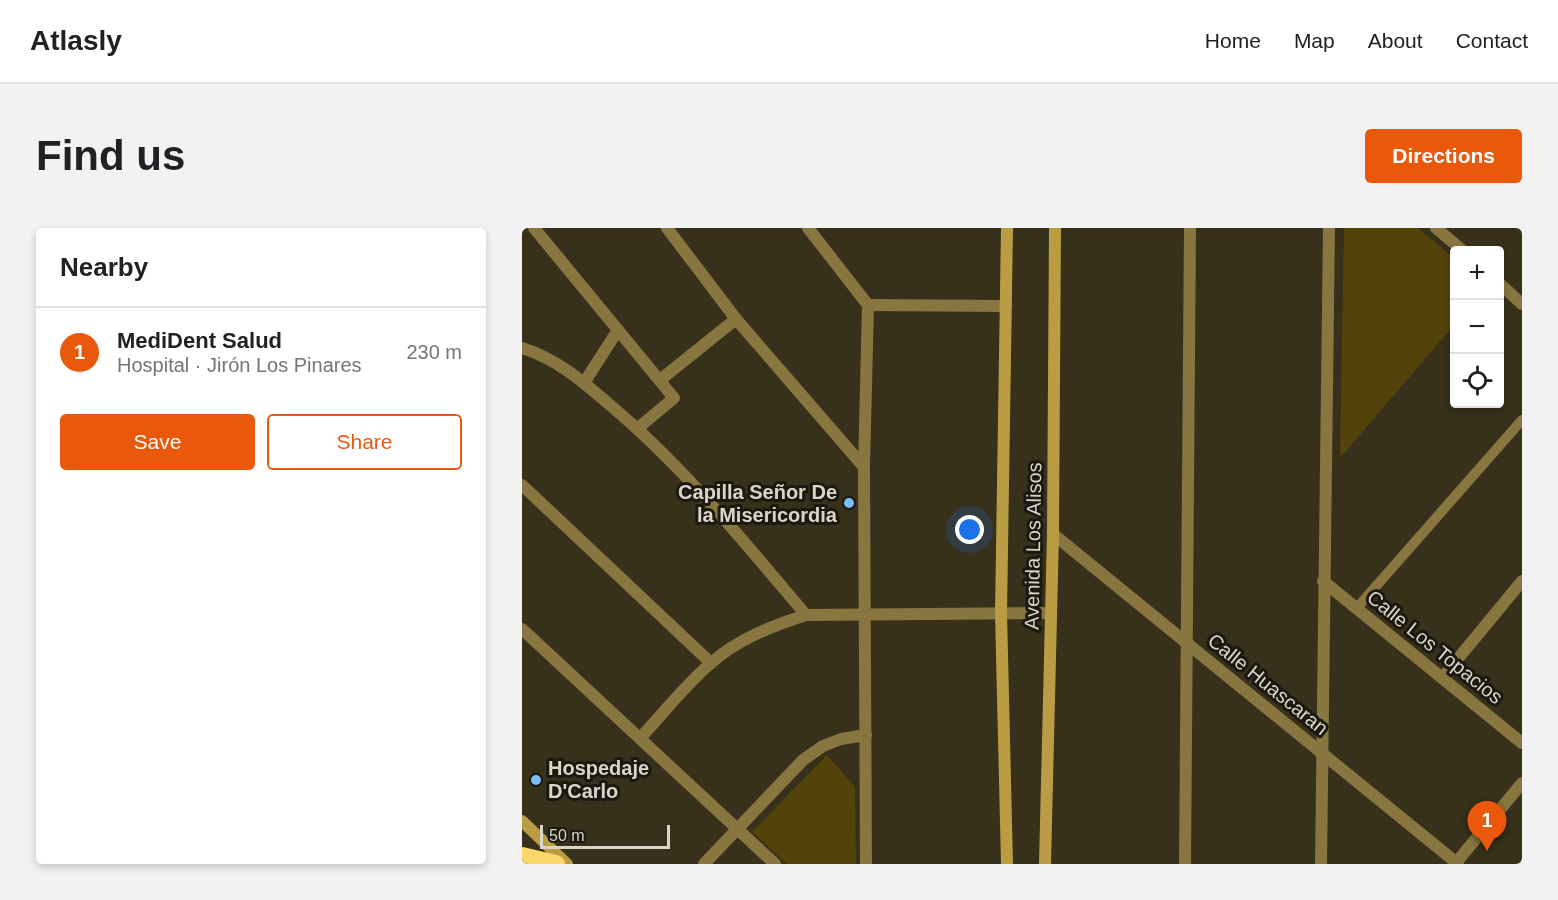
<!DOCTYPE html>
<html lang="en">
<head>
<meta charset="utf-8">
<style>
	:root { --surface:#fff; --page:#f2f2f2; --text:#202124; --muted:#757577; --line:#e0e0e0; --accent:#ea580c }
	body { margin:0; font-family:Helvetica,sans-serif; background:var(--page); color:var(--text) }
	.controls { position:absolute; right:18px; top:18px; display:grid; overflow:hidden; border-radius:6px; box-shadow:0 3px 9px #0003 }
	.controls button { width:54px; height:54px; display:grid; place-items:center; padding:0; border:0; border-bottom:2px solid var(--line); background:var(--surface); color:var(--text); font:30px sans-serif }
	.scale { position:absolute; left:18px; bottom:15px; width:130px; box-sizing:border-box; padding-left:6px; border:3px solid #dad5c8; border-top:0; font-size:16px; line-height:21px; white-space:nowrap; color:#dad5c8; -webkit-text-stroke:4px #1b180f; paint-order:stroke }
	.you { position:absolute; left:448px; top:302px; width:21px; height:21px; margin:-15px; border:4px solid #fff; border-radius:50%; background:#1a73e8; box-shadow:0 0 0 9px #1a73e833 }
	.badge { display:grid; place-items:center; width:39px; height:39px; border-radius:50%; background:var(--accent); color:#fff; font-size:20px; font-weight:700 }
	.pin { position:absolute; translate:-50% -50px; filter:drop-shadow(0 2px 3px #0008) }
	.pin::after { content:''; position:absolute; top:32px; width:21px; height:18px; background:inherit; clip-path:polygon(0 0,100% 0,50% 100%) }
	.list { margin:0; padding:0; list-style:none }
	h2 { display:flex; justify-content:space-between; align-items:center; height:78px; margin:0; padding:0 24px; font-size:26px }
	h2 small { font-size:20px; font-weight:400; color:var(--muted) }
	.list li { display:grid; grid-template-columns:39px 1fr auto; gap:18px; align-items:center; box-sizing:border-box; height:90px; padding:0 24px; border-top:2px solid var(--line) }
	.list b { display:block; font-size:22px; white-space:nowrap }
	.list p { margin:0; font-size:20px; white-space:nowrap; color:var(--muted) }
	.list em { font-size:20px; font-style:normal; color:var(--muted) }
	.actions { display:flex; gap:12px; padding:18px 24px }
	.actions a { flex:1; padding:14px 0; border:2px solid var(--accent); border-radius:6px; text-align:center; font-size:21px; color:var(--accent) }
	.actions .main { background:var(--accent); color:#fff }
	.icon { flex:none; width:33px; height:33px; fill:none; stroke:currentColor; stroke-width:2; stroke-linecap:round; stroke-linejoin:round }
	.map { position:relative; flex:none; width:1000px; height:636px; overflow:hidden; border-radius:6px }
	header { display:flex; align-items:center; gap:36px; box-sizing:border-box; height:84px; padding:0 30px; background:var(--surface); border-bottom:2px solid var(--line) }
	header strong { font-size:28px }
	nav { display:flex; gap:33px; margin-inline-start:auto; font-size:21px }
	.intro { display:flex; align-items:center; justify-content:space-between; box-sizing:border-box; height:144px; padding:0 36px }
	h1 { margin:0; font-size:42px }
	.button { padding:15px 27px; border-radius:6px; background:var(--accent); color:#fff; font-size:21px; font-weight:700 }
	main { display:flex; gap:36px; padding:0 36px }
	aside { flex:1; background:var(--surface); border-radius:6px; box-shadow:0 3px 9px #0003 }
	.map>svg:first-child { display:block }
</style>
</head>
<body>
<header>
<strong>Atlasly</strong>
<nav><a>Home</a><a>Map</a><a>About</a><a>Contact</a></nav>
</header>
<div class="intro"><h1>Find us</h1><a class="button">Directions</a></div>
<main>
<aside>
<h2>Nearby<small></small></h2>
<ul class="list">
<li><span class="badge">1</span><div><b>MediDent Salud</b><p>Hospital · Jirón Los Pinares</p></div><em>230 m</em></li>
</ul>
<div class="actions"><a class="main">Save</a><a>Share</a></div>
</aside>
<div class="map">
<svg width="1000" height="636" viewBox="0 0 1000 636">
	<rect width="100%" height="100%" fill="#37301a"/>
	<g fill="#53420a">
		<polygon points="822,0 896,0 932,30 933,96 818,230"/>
		<polygon points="305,527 333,559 334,636 265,636 230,604"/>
	</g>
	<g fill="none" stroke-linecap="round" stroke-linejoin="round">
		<polyline stroke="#887540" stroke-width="10" points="834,381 1000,192"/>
		<g stroke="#887540" stroke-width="12">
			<polyline points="12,0 152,170 116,200"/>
			<polyline points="145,0 214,91 342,239"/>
			<polyline points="286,0 346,77 342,239 344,636"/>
			<polyline points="914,0 940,22"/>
			<polyline points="978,56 1000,76"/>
			<polyline points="346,77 484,78"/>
			<path d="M0 120C35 131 60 153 88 177 162 239 222 314 284 387"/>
			<polyline points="138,152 214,91"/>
			<polyline points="62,155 96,102"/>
			<polyline points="0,257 189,435"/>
			<polyline points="531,306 936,636"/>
			<polyline points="801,353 1000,515"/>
			<polyline points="0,401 253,636"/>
			<polyline points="920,450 1000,353"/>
			<path d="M118 510C141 486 163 457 189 435 216 411 250 398 284 387L529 385"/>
			<polyline points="182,636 281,532 301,518 319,511 344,507"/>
			<polyline points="663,636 668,0"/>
			<polyline points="799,636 807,0"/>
			<polyline points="933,636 1000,555"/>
		</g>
		<g stroke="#ba9c42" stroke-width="12">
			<polyline points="0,593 45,636"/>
			<polyline points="485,636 479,385 485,0"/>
			<polyline points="523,636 531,306 533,0"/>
		</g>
		<polyline stroke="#fbd669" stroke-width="18" points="0,628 34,636"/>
	</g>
	<g fill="#7cbef9" stroke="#1b180f" stroke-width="2">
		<circle cx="327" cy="275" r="6"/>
		<circle cx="14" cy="552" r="6"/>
	</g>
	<g text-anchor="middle" stroke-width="6" stroke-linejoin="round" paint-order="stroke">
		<g font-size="20" font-weight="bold" fill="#dad5c8" stroke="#1b180f" text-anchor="end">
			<text x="315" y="271">Capilla Señor De<tspan x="315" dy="23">la Misericordia</tspan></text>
			<text x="26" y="547" text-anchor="start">Hospedaje<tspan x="26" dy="23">D'Carlo</tspan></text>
		</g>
		<g font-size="20" fill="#dad5c8" stroke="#1b180f">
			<text transform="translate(511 318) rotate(-89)" y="7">Avenida Los Alisos</text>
			<text transform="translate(913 419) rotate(39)" y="7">Calle Los Topacios</text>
			<text transform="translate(746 456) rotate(39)" y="7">Calle Huascaran</text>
		</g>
	</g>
</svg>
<div class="controls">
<button>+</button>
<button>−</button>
<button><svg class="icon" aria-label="locate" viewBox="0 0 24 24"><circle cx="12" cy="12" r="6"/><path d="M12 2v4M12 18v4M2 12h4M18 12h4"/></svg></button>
</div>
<div class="scale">50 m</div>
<div class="you"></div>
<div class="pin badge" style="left:965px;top:623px">1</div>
</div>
</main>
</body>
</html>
